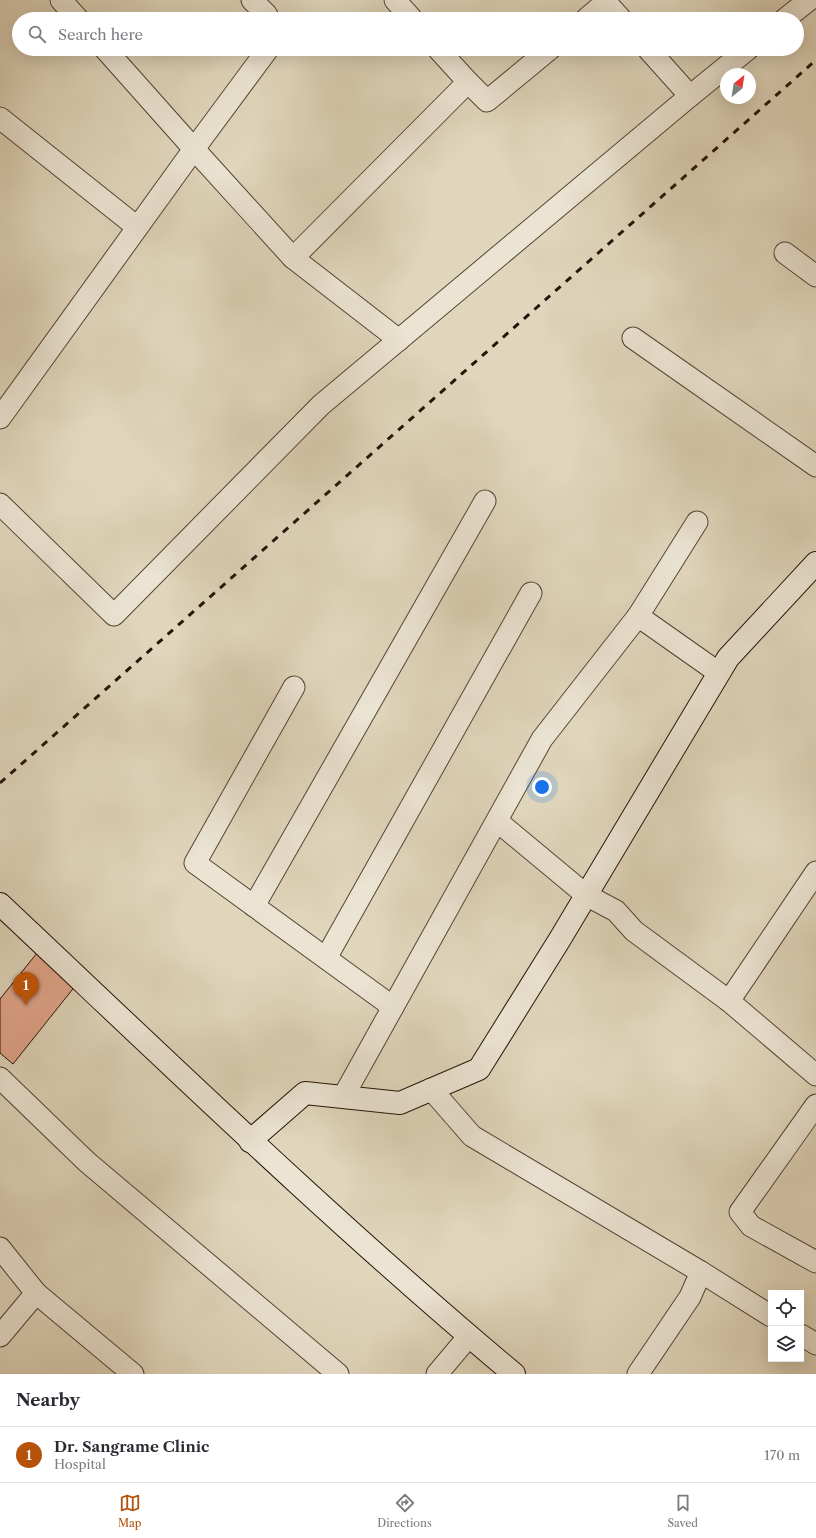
<!DOCTYPE html>
<html lang="en">
<head>
<meta charset="utf-8">
<style>
	:root { --surface:#fff; --page:#f2f2f3; --text:#2b2b33; --muted:#7c7c81; --line:#e1e1e2; --accent:#b45309 }
	body { margin:0; font-family:"Libre Caslon Text",serif; background:var(--page); color:var(--text) }
	.controls { position:absolute; right:12px; bottom:12px; display:grid; overflow:hidden; border-radius:0px; box-shadow:0 4px 16px #0002 }
	.controls button { width:36px; height:36px; display:grid; place-items:center; padding:0; border:0; border-bottom:1px solid var(--line); background:var(--surface); color:var(--text); font:20px sans-serif }
	.compass { position:absolute; left:720px; top:68px; width:36px; height:36px; border-radius:50%; background:var(--surface); box-shadow:0 4px 16px #0002; rotate:30deg }
	.you { position:absolute; left:542px; top:787px; width:14px; height:14px; margin:-10px; border:3px solid #fff; border-radius:50%; background:#1a73e8; box-shadow:0 0 0 6px #1a73e833 }
	.badge { display:grid; place-items:center; width:26px; height:26px; border-radius:50%; background:var(--accent); color:#fff; font-size:13px; font-weight:700 }
	.pin { position:absolute; translate:-50% -33px; filter:drop-shadow(0 1px 2px #0008) }
	.pin::after { content:''; position:absolute; top:21px; width:14px; height:12px; background:inherit; clip-path:polygon(0 0,100% 0,50% 100%) }
	.list { margin:0; padding:0; list-style:none }
	h2 { display:flex; justify-content:space-between; align-items:center; height:52px; margin:0; padding:0 16px; font-size:17px }
	h2 small { font-size:13px; font-weight:400; color:var(--muted) }
	.list li { display:grid; grid-template-columns:26px 1fr auto; gap:12px; align-items:center; box-sizing:border-box; height:56px; padding:0 16px; border-top:1px solid var(--line) }
	.list b { display:block; font-size:15px; white-space:nowrap }
	.list p { margin:0; font-size:13px; white-space:nowrap; color:var(--muted) }
	.list em { font-size:13px; font-style:normal; color:var(--muted) }
	.icon { flex:none; width:22px; height:22px; fill:none; stroke:currentColor; stroke-width:2; stroke-linecap:round; stroke-linejoin:round }
	.map { position:relative; flex:none; width:816px; height:1374px; overflow:hidden }
	.search { position:absolute; background:var(--surface); box-shadow:0 4px 16px #0002; left:12px; right:12px; top:12px; height:44px; display:flex; align-items:center; gap:10px; box-sizing:border-box; padding:0 14px; border-radius:22px; color:var(--muted); font-size:15px }
	.sheet { height:108px; background:var(--surface) }
	nav { display:flex; justify-content:space-around; align-items:center; box-sizing:border-box; height:56px; border-top:1px solid var(--line); background:var(--surface); font-size:11px; color:var(--muted) }
	nav a { display:grid; justify-items:center; gap:2px }
	nav .on { color:var(--accent) }
	.map>svg:first-child { display:block }
</style>
</head>
<body>
<div class="map">
<svg width="816" height="1374" viewBox="0 0 816 1374">
	<rect width="100%" height="100%" fill="#e0d6bc"/>
	<filter id="stains"><feTurbulence type="fractalNoise" baseFrequency=".005" numOctaves="4"/><feColorMatrix values="0 0 0 0 .2 0 0 0 0 .09 0 0 0 0 .02 0 0 0 .5 -.17"/></filter>
	<radialGradient id="worn" r=".72"><stop offset=".6" stop-color="#630" stop-opacity="0"/><stop offset="1" stop-color="#630" stop-opacity=".3"/></radialGradient>
	<polygon fill="#e2a68b" stroke="#25130a" points="37,953 76,985 13,1064 0,1053 0,999"/>
	<g fill="none" stroke-linecap="round" stroke-linejoin="round">
		<g stroke="#544436" stroke-width="23">
			<g id="street">
				<polyline points="61,0 78,19"/>
				<polyline points="252,0 266,14 269,19"/>
				<polyline points="395,0 412,19"/>
				<polyline points="604,0 621,19"/>
				<polyline points="586,19 606,2"/>
				<polyline points="785,19 809,0"/>
				<polyline points="105,49 194,149 268,49"/>
				<polyline points="648,49 690,96"/>
				<polyline points="468,82 487,101 550,49"/>
				<polyline points="0,118 137,227"/>
				<polyline points="785,253 816,276"/>
				<polyline points="633,338 816,466"/>
				<polyline points="399,340 293,258 468,82 438,49"/>
				<polyline points="0,418 194,149 293,258"/>
				<polyline points="0,504 114,615 321,405 690,96 748,49"/>
				<polyline points="638,616 719,673"/>
				<polyline points="294,687 195,863 393,1007"/>
				<polyline points="497,821 586,895 616,911 634,931 729,1001 816,1075"/>
				<polyline points="254,906 485,501"/>
				<polyline points="326,958 531,593"/>
				<polyline points="729,1001 816,872"/>
				<polyline points="0,1078 87,1162 338,1374"/>
				<polyline points="431,1089 472,1136 701,1272 690,1297 638,1374"/>
				<polyline points="343,1097 542,739 638,616 697,522"/>
				<polyline points="816,1105 740,1212 751,1226 816,1262"/>
				<polyline points="0,1248 36,1293"/>
				<polyline points="701,1272 771,1316"/>
				<polyline points="801,1335 816,1344"/>
				<polyline points="0,1336 36,1293 133,1374"/>
				<polyline points="437,1374 469,1336"/>
			</g>
		</g>
		<g stroke="#25130a" stroke-width="24">
			<g id="secondary">
				<path d="M0 904C169 1063 336 1225 514 1374"/>
				<polyline points="250,1141 305,1093 400,1103 479,1069 560,939 728,658 816,563"/>
			</g>
		</g>
		<use href="#street" stroke="#ebe4d3" stroke-width="21"/>
		<use href="#secondary" stroke="#ebe4d3" stroke-width="22"/>
		<polyline stroke="#25130a" stroke-width="3" stroke-dasharray="7 7" stroke-linecap="butt" points="0,783 816,60"/>
	</g>
	<rect width="100%" height="100%" filter="url(#stains)"/>
	<rect width="100%" height="100%" fill="url(#worn)"/>
</svg>
<div class="controls">
<button><svg class="icon" aria-label="locate" viewBox="0 0 24 24"><circle cx="12" cy="12" r="6"/><path d="M12 2v4M12 18v4M2 12h4M18 12h4"/></svg></button>
<button><svg class="icon" aria-label="layers" viewBox="0 0 24 24"><path d="M12 4l9 5-9 5-9-5zM3 14l9 5 9-5"/></svg></button>
</div>
<svg class="compass" viewBox="-18 -18 36 36"><path d="M0-13l5 13h-10z" fill="#e53935"/><path d="M0 13l5-13h-10z" fill="#7c7c81"/></svg>
<div class="you"></div>
<div class="pin badge" style="left:26px;top:1005px">1</div>
<div class="search"><svg class="icon" aria-label="search" viewBox="0 0 24 24"><circle cx="10" cy="10" r="6"/><path d="M15 15l6 6"/></svg>Search here</div>
</div>
<section class="sheet">
<h2>Nearby<small></small></h2>
<ul class="list">
<li><span class="badge">1</span><div><b>Dr. Sangrame Clinic</b><p>Hospital</p></div><em>170 m</em></li>
</ul>
</section>
<nav>
<a class="on"><svg class="icon" aria-label="map" viewBox="0 0 24 24"><path d="M3 6l6-2 6 2 6-2v14l-6 2-6-2-6 2zM9 4v14M15 6v14"/></svg>Map</a>
<a><svg class="icon" aria-label="directions" viewBox="0 0 24 24"><path d="M12 3l9 9-9 9-9-9zM9 14v-3h6M13 9l2 2-2 2"/></svg>Directions</a>
<a><svg class="icon" aria-label="saved" viewBox="0 0 24 24"><path d="M7 4h10v16l-5-4-5 4z"/></svg>Saved</a>
</nav>
</body>
</html>
